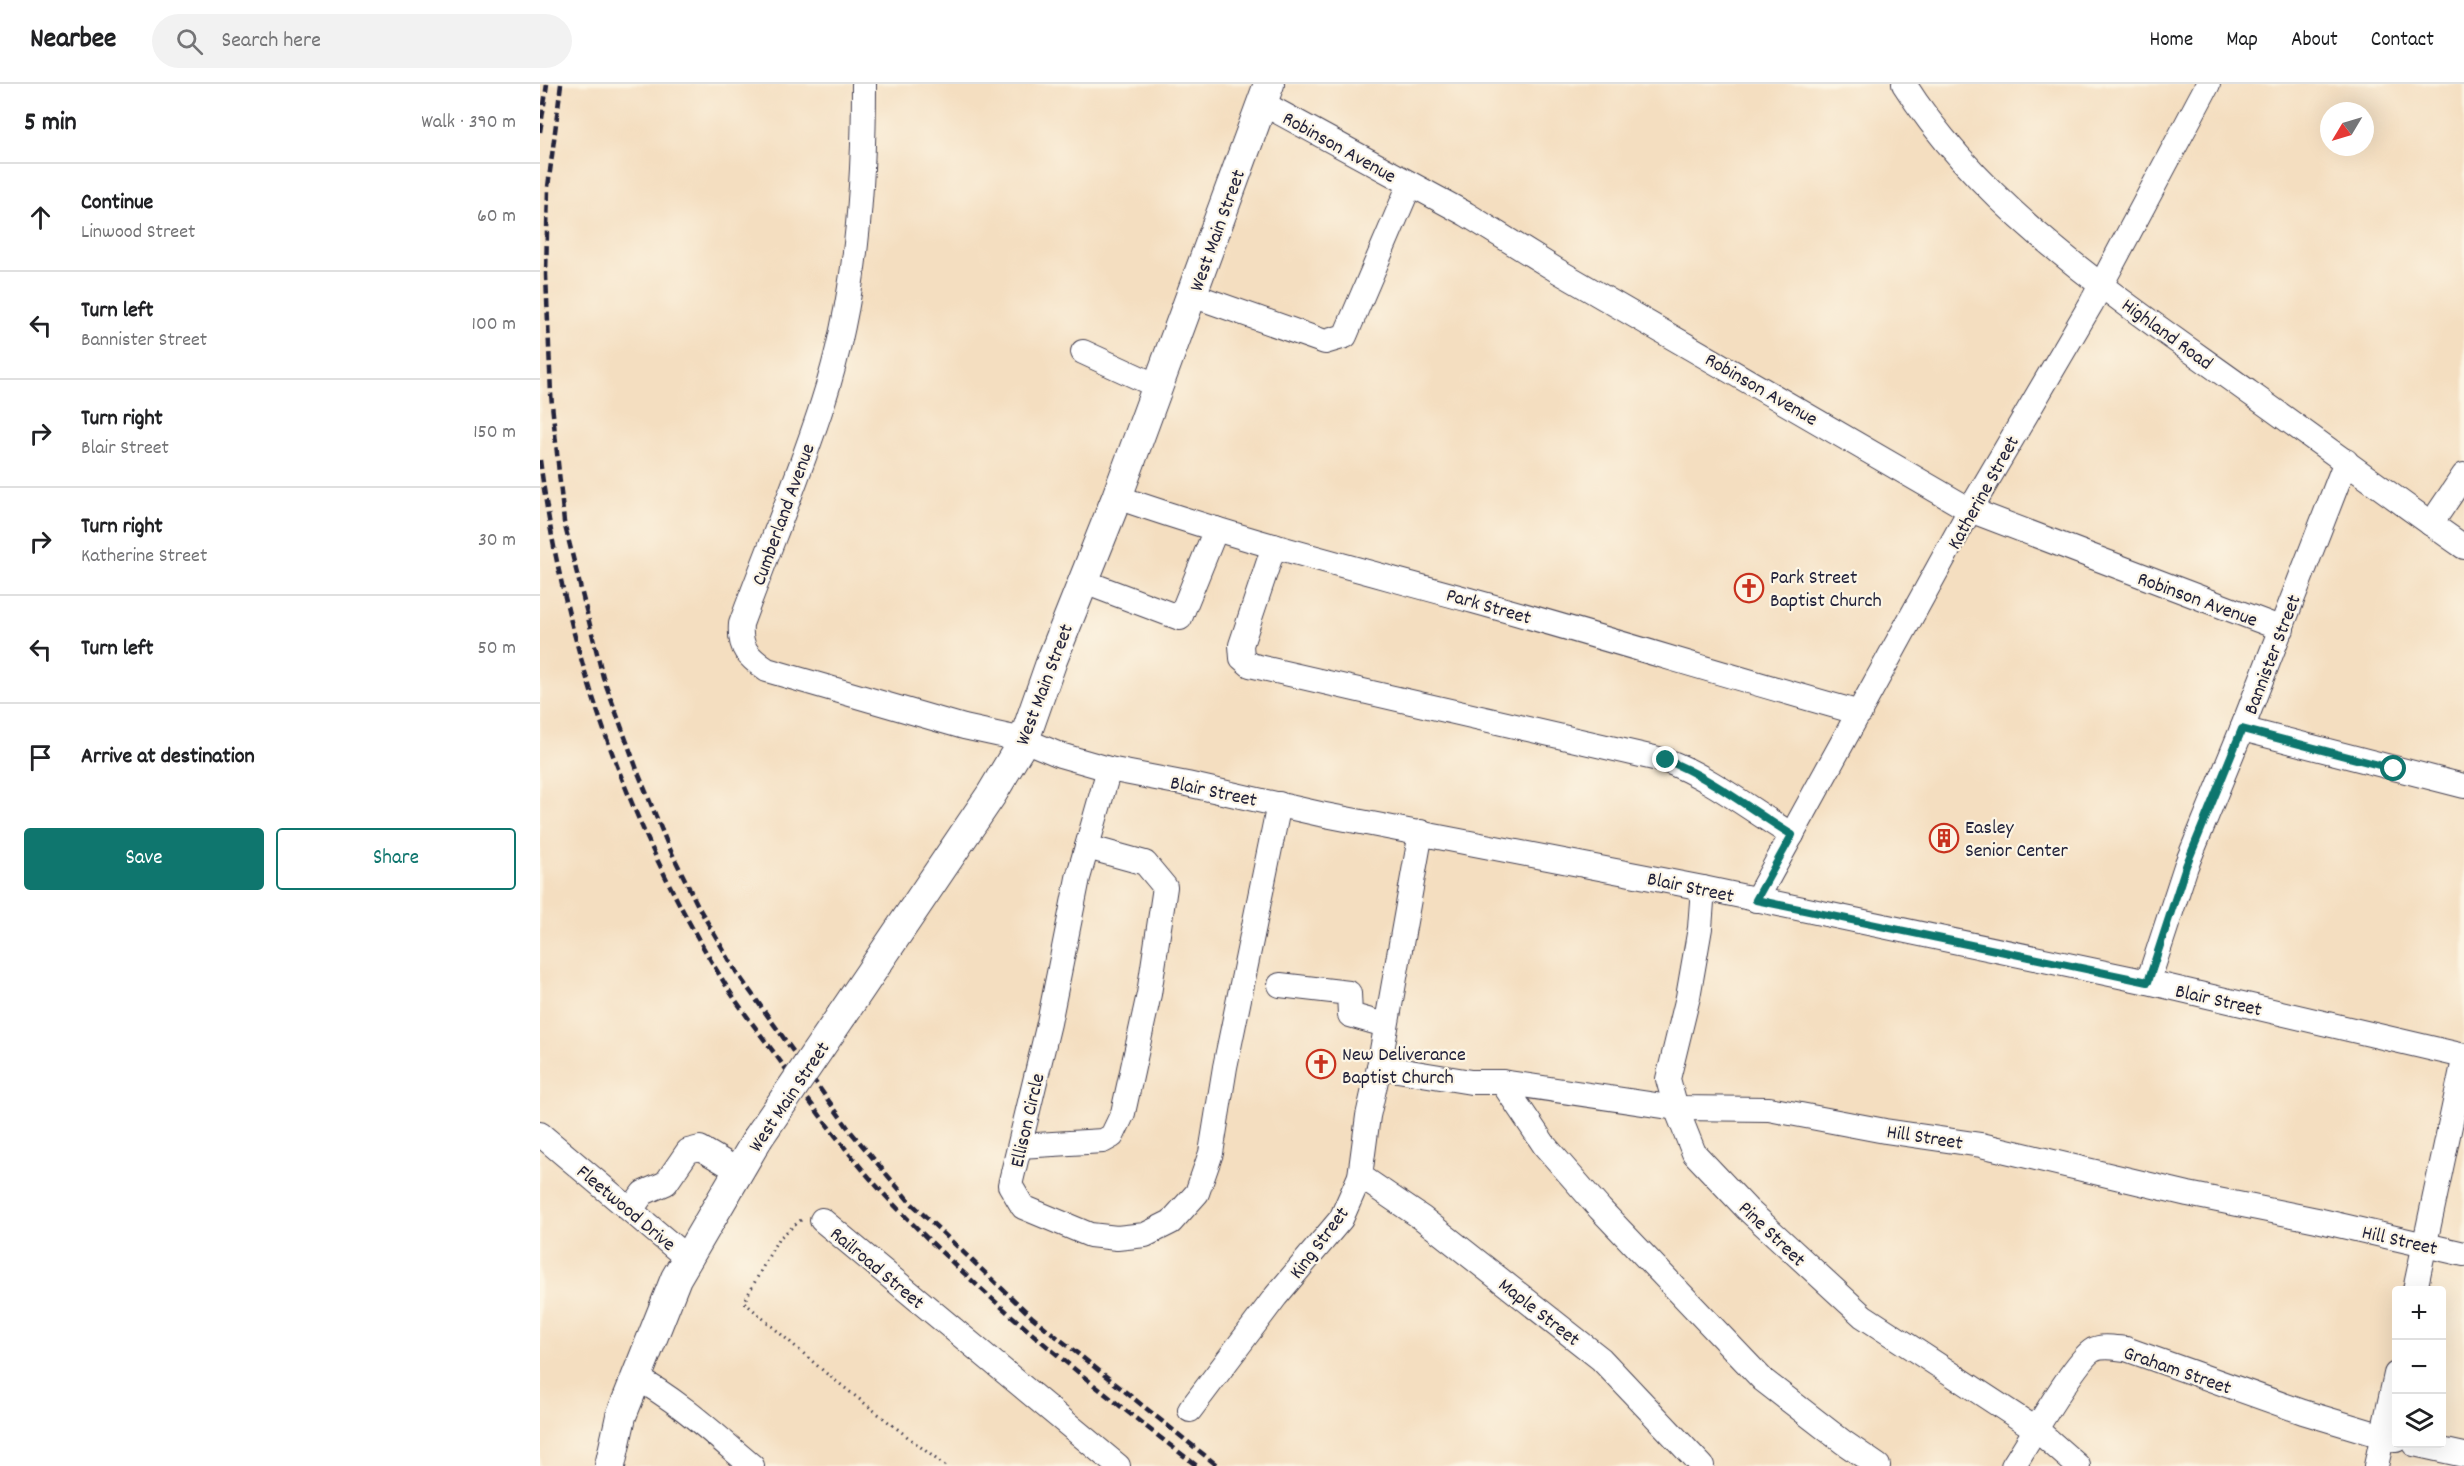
<!DOCTYPE html>
<html lang="en">
<head>
<meta charset="utf-8">
<style>
	:root { --surface:#fff; --page:#f2f2f2; --text:#202124; --muted:#757577; --line:#e0e0e0; --accent:#0f766e }
	body { margin:0; font-family:Dekko,sans-serif; background:var(--page); color:var(--text) }
	.controls { position:absolute; right:18px; bottom:18px; display:grid; overflow:hidden; border-radius:6px; box-shadow:0 6px 24px #0002 }
	.controls button { width:54px; height:54px; display:grid; place-items:center; padding:0; border:0; border-bottom:2px solid var(--line); background:var(--surface); color:var(--text); font:30px sans-serif }
	.compass { position:absolute; left:1780px; top:18px; width:54px; height:54px; border-radius:50%; background:var(--surface); box-shadow:0 6px 24px #0002; rotate:232deg }
	.stop { position:absolute; width:18px; height:18px; margin:-14px; border:4px solid #0f766e; border-radius:50%; background:#fff }
	.stop.end { background:#0f766e; border-color:#fff; box-shadow:0 2px 6px #0008 }
	.list { margin:0; padding:0; list-style:none }
	h2 { display:flex; justify-content:space-between; align-items:center; height:78px; margin:0; padding:0 24px; font-size:26px }
	h2 small { font-size:20px; font-weight:400; color:var(--muted) }
	.list li { display:grid; grid-template-columns:39px 1fr auto; gap:18px; align-items:center; box-sizing:border-box; height:108px; padding:0 24px; border-top:2px solid var(--line) }
	.list b { display:block; font-size:22px; white-space:nowrap }
	.list p { margin:0; font-size:20px; white-space:nowrap; color:var(--muted) }
	.list em { font-size:20px; font-style:normal; color:var(--muted) }
	.actions { display:flex; gap:12px; padding:18px 24px }
	.actions a { flex:1; padding:14px 0; border:2px solid var(--accent); border-radius:6px; text-align:center; font-size:21px; color:var(--accent) }
	.actions .main { background:var(--accent); color:#fff }
	.icon { flex:none; width:33px; height:33px; fill:none; stroke:currentColor; stroke-width:2; stroke-linecap:round; stroke-linejoin:round }
	.map { position:relative; flex:none; width:1924px; height:1382px; overflow:hidden }
	header { display:flex; align-items:center; gap:36px; box-sizing:border-box; height:84px; padding:0 30px; background:var(--surface); border-bottom:2px solid var(--line) }
	header strong { font-size:28px }
	nav { display:flex; gap:33px; margin-inline-start:auto; font-size:21px }
	.search { width:420px; height:54px; background:var(--page); display:flex; align-items:center; gap:15px; box-sizing:border-box; padding:0 21px; border-radius:33px; color:var(--muted); font-size:22px }
	main { display:flex }
	aside { flex:1; background:var(--surface) }
	.map>svg:first-child { display:block }
</style>
</head>
<body>
<header>
<strong>Nearbee</strong>
<div class="search"><svg class="icon" aria-label="search" viewBox="0 0 24 24"><circle cx="10" cy="10" r="6"/><path d="M15 15l6 6"/></svg>Search here</div>
<nav><a>Home</a><a>Map</a><a>About</a><a>Contact</a></nav>
</header>
<main>
<aside>
<h2>5 min<small>Walk · 390 m</small></h2>
<ul class="list">
<li><svg class="icon" aria-label="ahead" viewBox="0 0 24 24"><path d="M12 20V5M6 11l6-6 6 6"/></svg><div><b>Continue</b><p>Linwood Street</p></div><em>60 m</em></li>
<li><svg class="icon" aria-label="left" viewBox="0 0 24 24"><path d="M17 20v-9H6M10 6l-5 5 5 5"/></svg><div><b>Turn left</b><p>Bannister Street</p></div><em>100 m</em></li>
<li><svg class="icon" aria-label="right" viewBox="0 0 24 24"><path d="M7 20v-9h11M14 6l5 5-5 5"/></svg><div><b>Turn right</b><p>Blair Street</p></div><em>150 m</em></li>
<li><svg class="icon" aria-label="right" viewBox="0 0 24 24"><path d="M7 20v-9h11M14 6l5 5-5 5"/></svg><div><b>Turn right</b><p>Katherine Street</p></div><em>30 m</em></li>
<li><svg class="icon" aria-label="left" viewBox="0 0 24 24"><path d="M17 20v-9H6M10 6l-5 5 5 5"/></svg><div><b>Turn left</b></div><em>50 m</em></li>
<li><svg class="icon" aria-label="arrive" viewBox="0 0 24 24"><path d="M6 21V4h12l-3 4 3 4H6"/></svg><div><b>Arrive at destination</b></div></li>
</ul>
<div class="actions"><a class="main">Save</a><a>Share</a></div>
</aside>
<div class="map">
<svg width="1924" height="1382" viewBox="0 0 1924 1382">
	<rect width="100%" height="100%" fill="#fcf5e5"/>
	<filter id="ink" filterUnits="userSpaceOnUse"><feTurbulence type="fractalNoise" baseFrequency=".0167" numOctaves="2"/><feDisplacementMap in="SourceGraphic" scale="12" xChannelSelector="R" yChannelSelector="G"/><feConvolveMatrix kernelMatrix="1 2 1 2 8 2 1 2 1" color-interpolation-filters="sRGB"/></filter>
	<filter id="wash" filterUnits="userSpaceOnUse"><feTurbulence type="fractalNoise" baseFrequency=".008" numOctaves="4" result="noise"/><feDisplacementMap in="SourceGraphic" scale="24" xChannelSelector="R" yChannelSelector="G"/><feGaussianBlur stdDeviation="1.35" result="paint"/><feColorMatrix in="noise" values="0 0 0 0 0 0 0 0 0 0 0 0 0 0 0 0 0 1.4 0 .05"/><feComposite in="paint" operator="in"/></filter>
	<g filter="url(#wash)">
		<rect width="100%" height="100%" fill="#f4dec0"/>
	</g>
	<g filter="url(#ink)">
		<g fill="none" stroke-linecap="round" stroke-linejoin="round">
			<g stroke="#423e4f" stroke-width="26">
				<g id="minor">
					<path d="M324 0C324 107 316 216 283 318 259 393 228 466 201 540 199 564 208 573 227 586L424 643 484 656 520 671 569 685 647 700 780 730 1163 804 1608 898 1924 972"/>
					<path d="M1364 0C1446 130 1588 221 1710 309 1782 360 1852 413 1924 463"/>
					<polyline points="722,19 926,130 1018,187 1430,426 1742,545"/>
					<polyline points="652,211 785,258 805,252 870,100"/>
					<polyline points="543,268 617,302"/>
					<path d="M577 413C694 454 814 484 933 517 1063 553 1191 593 1320 629"/>
					<polyline points="1891,440 1924,391"/>
					<path d="M734 462 701 561 702 574 710 581 1127 677C1171 694 1211 726 1252 751"/>
					<polyline points="542,497 640,534 676,445"/>
					<polyline points="1702,645 1924,702"/>
					<polyline points="569,685 538,794 509,939 470,1101 483,1123 550,1151 577,1154 605,1151 631,1138 657,1109 671,1069 685,983 739,720"/>
					<polyline points="1163,804 1160,844 1148,913 1128,995 1136,1024 1154,1069 1207,1125 1323,1232 1497,1346 1538,1382"/>
					<polyline points="1216,816 1430,426 1551,220 1668,0"/>
					<polyline points="1608,898 1646,782 1702,645 1806,377"/>
					<polyline points="740,901 809,909 810,931 845,941"/>
					<polyline points="839,983 931,998 962,998 1136,1024 1229,1025 1345,1047 1441,1061 1648,1110 1777,1136 1924,1170"/>
					<polyline points="962,998 1005,1062 1060,1125 1223,1296 1303,1358 1338,1382"/>
					<polyline points="0,1050 147,1174"/>
					<polyline points="480,1062 563,1057 572,1052 583,1029 609,910 625,803 605,779 547,763"/>
					<polyline points="820,1092 882,1134 1061,1275 1162,1382"/>
					<polyline points="91,1126 103,1109 126,1099 148,1067 160,1064 199,1087"/>
					<polyline points="282,1136 578,1382"/>
					<polyline points="1875,1206 1924,976"/>
					<path d="M95 1293C138 1316 175 1351 212 1382"/>
					<polyline points="650,1326 736,1212 801,1135 820,1092 828,1032 839,983 881,748"/>
					<polyline points="1874,1360 1924,1371"/>
					<path d="M1473 1382C1488 1360 1535 1276 1553 1266 1563 1261 1575 1264 1586 1265L1763 1328 1856 1356"/>
					<polyline points="1836,1382 1856,1290"/>
				</g>
			</g>
			<g stroke="#423e4f" stroke-width="32">
				<g id="major">
					<polyline points="302,931 451,711 484,656 512,576 577,413 729,0"/>
					<polyline points="70,1382 81,1332 136,1194 218,1054"/>
				</g>
			</g>
			<polyline stroke="#423e4f" stroke-width="3" stroke-dasharray="1.5 4.5" stroke-linecap="butt" points="261,1136 238,1155 204,1218 287,1290 405,1382"/>
			<use href="#minor" stroke="#fff" stroke-width="24"/>
			<use href="#major" stroke="#fff" stroke-width="30"/>
			<g stroke="#22223b" stroke-width="4.5" stroke-dasharray="9 4.5" stroke-linecap="butt">
				<polyline points="21,0 8,103 6,191 11,310 24,438 63,593 99,691 127,759 159,824 197,889 311,1048 369,1117 492,1233 678,1382"/>
				<polyline points="0,48 7,0"/>
				<path d="M0 376C23 558 86 739 182 895 200 925 223 953 243 981 280 1032 316 1082 360 1127 451 1220 553 1302 657 1382"/>
			</g>
			<g stroke="#423e4f" stroke-width="32" stroke-linecap="butt">
				<polyline id="major-bridge" points="218,1054 302,931"/>
			</g>
			<use href="#major-bridge" stroke="#fff" stroke-width="30"/>
		</g>
	</g>
	<g fill="none" stroke-linecap="round" stroke-linejoin="round" filter="url(#ink)">
		<path stroke="#0f766e" stroke-width="8" d="M1126 676C1172 694 1211 726 1252 751L1216 816 1608 898 1646 782 1702 645 1854 685"/>
	</g>
	<defs>
		<g id="church-ring" transform="scale(1.5)"><circle r="9.5" fill="#fcf5e5" stroke="#c8321e" stroke-width="1.5"/><path d="M-1.2-6h2.4v3.5h3.3v2.4h-3.3V6h-2.4V-.1h-3.3v-2.4h3.3Z" fill="#c8321e"/></g>
		<g id="building-ring" transform="scale(1.5)"><circle r="9.5" fill="#fcf5e5" stroke="#c8321e" stroke-width="1.5"/><path d="M-4-6H4V6H1V3H-1V6H-4ZM-2.5-4.3h1.7v1.8h-1.7ZM.8-4.3h1.7v1.8H.8ZM-2.5-1h1.7V.8h-1.7ZM.8-1h1.7V.8H.8Z" fill="#c8321e"/></g>
	</defs>
	<g fill-rule="evenodd">
		<use href="#church-ring" x="1209" y="504"/>
		<use href="#building-ring" x="1404" y="754"/>
		<use href="#church-ring" x="781" y="980"/>
	</g>
	<g text-anchor="middle" stroke-width="4.5" stroke-linejoin="round" paint-order="stroke">
		<g font-size="20" fill="#22223b" stroke="#fcf5e5">
			<text transform="translate(800 62) rotate(29)" y="7">Robinson Avenue</text>
			<text transform="translate(676 146) rotate(-70)" y="7">West Main Street</text>
			<text transform="translate(1628 249) rotate(36)" y="7">Highland Road</text>
			<text transform="translate(1222 304) rotate(30)" y="7">Robinson Avenue</text>
			<text transform="translate(1442 408) rotate(-61)" y="7">Katherine Street</text>
			<text transform="translate(242 430) rotate(-70)" y="7">Cumberland Avenue</text>
			<text transform="translate(1658 514) rotate(20)" y="7">Robinson Avenue</text>
			<text transform="translate(949 521) rotate(16)" y="7">Park Street</text>
			<text transform="translate(1731 570) rotate(-69)" y="7">Bannister Street</text>
			<text transform="translate(503 600) rotate(-69)" y="7">West Main Street</text>
			<text transform="translate(674 706) rotate(12)" y="7">Blair Street</text>
			<text transform="translate(1151 802) rotate(12)" y="7">Blair Street</text>
			<text transform="translate(1679 915) rotate(13)" y="7">Blair Street</text>
			<text transform="translate(248 1012) rotate(-56)" y="7">West Main Street</text>
			<text transform="translate(486 1036) rotate(-77)" y="7">Ellison Circle</text>
			<text transform="translate(1385 1052) rotate(9)" y="7">Hill Street</text>
			<text transform="translate(87 1123) rotate(40)" y="7">Fleetwood Drive</text>
			<text transform="translate(1233 1149) rotate(44)" y="7">Pine Street</text>
			<text transform="translate(1860 1155) rotate(13)" y="7">Hill Street</text>
			<text transform="translate(778 1158) rotate(-53)" y="7">King Street</text>
			<text transform="translate(338 1183) rotate(40)" y="7">Railroad Street</text>
			<text transform="translate(1000 1227) rotate(38)" y="7">Maple Street</text>
			<text transform="translate(1638 1285) rotate(19)" y="7">Graham Street</text>
		</g>
		<g font-size="20" fill="#22223b" stroke="#fcf5e5" text-anchor="start">
			<text x="1230" y="499">Park Street<tspan x="1230" dy="23">Baptist Church</tspan></text>
			<text x="1425" y="749">Easley<tspan x="1425" dy="23">Senior Center</tspan></text>
			<text x="802" y="976">New Deliverance<tspan x="802" dy="23">Baptist Church</tspan></text>
		</g>
	</g>
</svg>
<div class="controls">
<button>+</button>
<button>−</button>
<button><svg class="icon" aria-label="layers" viewBox="0 0 24 24"><path d="M12 4l9 5-9 5-9-5zM3 14l9 5 9-5"/></svg></button>
</div>
<svg class="compass" viewBox="-18 -18 36 36"><path d="M0-13l5 13h-10z" fill="#e53935"/><path d="M0 13l5-13h-10z" fill="#757577"/></svg>
<div class="stop" style="left:1854px;top:685px"></div>
<div class="stop end" style="left:1126px;top:676px"></div>
</div>
</main>
</body>
</html>
